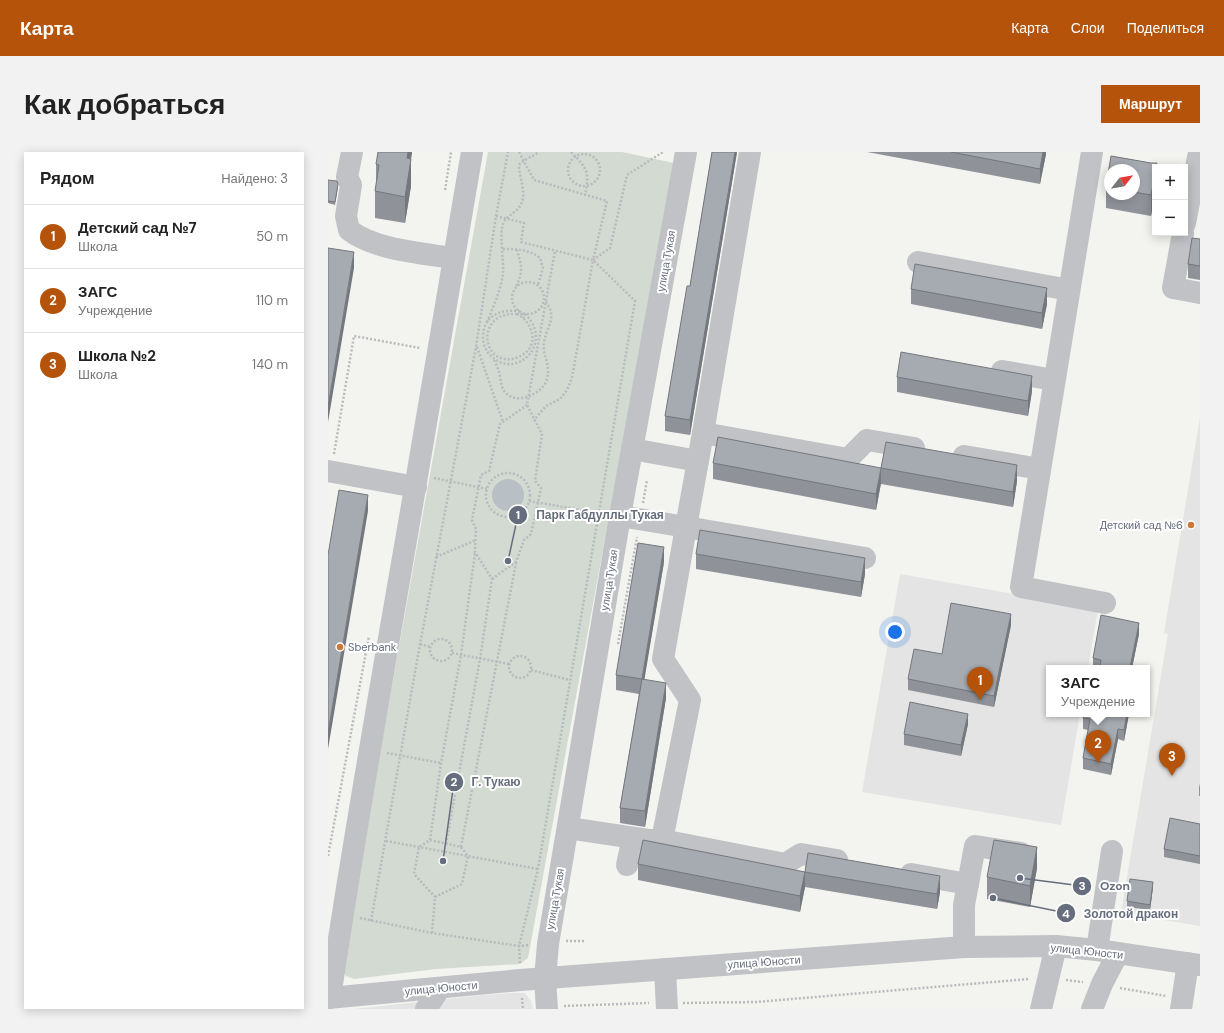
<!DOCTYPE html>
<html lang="ru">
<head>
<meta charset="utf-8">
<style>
	:root { --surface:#fff; --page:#f2f2f2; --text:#222; --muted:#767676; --line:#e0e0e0; --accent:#b45309 }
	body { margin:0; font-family:"DM Sans",sans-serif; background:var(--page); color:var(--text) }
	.controls { position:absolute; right:12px; top:12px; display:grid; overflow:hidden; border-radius:0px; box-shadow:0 2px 10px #0003 }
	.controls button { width:36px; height:36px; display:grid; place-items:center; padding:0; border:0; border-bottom:1px solid var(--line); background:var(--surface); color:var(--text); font:20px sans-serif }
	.compass { position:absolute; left:776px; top:12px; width:36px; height:36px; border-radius:50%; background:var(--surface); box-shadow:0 2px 10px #0003; rotate:59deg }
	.you { position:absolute; left:567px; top:480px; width:14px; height:14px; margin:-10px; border:3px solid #fff; border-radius:50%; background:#1a73e8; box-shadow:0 0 0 6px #1a73e833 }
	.badge { display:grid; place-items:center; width:26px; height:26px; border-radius:50%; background:var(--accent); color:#fff; font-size:13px; font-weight:700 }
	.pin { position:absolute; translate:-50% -33px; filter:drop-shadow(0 1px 2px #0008) }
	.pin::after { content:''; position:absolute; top:21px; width:14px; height:12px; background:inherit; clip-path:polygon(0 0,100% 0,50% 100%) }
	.popup { position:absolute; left:718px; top:513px; width:104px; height:52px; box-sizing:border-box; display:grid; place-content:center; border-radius:0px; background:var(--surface); filter:drop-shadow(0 1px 3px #0005); font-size:13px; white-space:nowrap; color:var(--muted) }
	.popup b { font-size:15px; color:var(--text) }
	.popup::after { content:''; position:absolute; left:50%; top:100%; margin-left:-8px; border:8px solid transparent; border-top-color:var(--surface) }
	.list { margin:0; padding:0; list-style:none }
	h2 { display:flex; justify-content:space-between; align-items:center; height:52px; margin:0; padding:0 16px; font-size:17px }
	h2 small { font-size:13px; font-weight:400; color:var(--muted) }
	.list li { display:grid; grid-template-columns:26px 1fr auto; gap:12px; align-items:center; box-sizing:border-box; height:64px; padding:0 16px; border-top:1px solid var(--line) }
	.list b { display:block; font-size:15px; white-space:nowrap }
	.list p { margin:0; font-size:13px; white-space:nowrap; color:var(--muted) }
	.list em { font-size:13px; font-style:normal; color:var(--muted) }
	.map { position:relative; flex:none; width:872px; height:857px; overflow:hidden; border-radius:0px }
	header { display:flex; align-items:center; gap:24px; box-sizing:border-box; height:56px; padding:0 20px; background:var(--accent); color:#fff }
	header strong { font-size:19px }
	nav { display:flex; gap:22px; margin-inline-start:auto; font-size:14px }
	.intro { display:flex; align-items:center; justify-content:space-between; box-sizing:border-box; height:96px; padding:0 24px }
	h1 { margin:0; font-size:28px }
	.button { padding:10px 18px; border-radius:0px; background:var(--accent); color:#fff; font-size:14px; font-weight:700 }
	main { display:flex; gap:24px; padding:0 24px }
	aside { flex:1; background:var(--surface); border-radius:0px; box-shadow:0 2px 10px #0003 }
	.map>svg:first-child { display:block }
</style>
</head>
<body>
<header>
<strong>Карта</strong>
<nav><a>Карта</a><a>Слои</a><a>Поделиться</a></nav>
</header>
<div class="intro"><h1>Как добраться</h1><a class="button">Маршрут</a></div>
<main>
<aside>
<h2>Рядом<small>Найдено: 3</small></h2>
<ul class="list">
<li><span class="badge">1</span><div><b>Детский сад №7</b><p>Школа</p></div><em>50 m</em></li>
<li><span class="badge">2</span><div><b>ЗАГС</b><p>Учреждение</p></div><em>110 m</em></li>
<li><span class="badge">3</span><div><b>Школа №2</b><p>Школа</p></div><em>140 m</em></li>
</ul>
</aside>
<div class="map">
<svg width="872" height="857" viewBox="0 0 872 857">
	<rect width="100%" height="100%" fill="#f3f3f0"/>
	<g fill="#e3e4e3">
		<polygon points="872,266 872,774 793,761 840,482 836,481"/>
		<polygon points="572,422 770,457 760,516 721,516 721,562 752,562 733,673 534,640"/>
		<polygon points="186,841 197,841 203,849 205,857 26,857 156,843"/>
	</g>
	<polygon fill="#d3dad2" points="160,0 294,0 346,11 200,806 192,812 108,817 26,827 18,824 13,817"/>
	<circle fill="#b9c0c5" cx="180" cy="343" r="16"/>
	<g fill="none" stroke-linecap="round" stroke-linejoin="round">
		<g stroke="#b9babd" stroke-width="2.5" stroke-dasharray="2 2" stroke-linecap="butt">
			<polyline points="191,0 206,28 279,49 265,108"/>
			<path d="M243 0C259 16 262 20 257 43"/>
			<circle cx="256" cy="18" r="16"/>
			<polyline points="117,38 123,0"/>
			<polyline points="168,64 196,71 193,90 265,108 244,226 239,238 232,247 218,254 206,268"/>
			<path d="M175 97C189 97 200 97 212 106L215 116 210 133"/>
			<polyline points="265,108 282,96 299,23 335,0"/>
			<circle cx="200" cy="146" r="16"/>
			<path d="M188 134C196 120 193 112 189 98"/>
			<path d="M189 162H197C227 191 188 229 163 204 158 199 155 193 155 185 155 164 172 157 191 159L196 166"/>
			<path d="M189 162C196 166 200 170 203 178 213 204 171 220 161 194 156 181 163 166 177 163 181 162 185 162 189 162Z"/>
			<path d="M159 170C165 155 173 138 175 122 176 108 172 89 174 76 176 62 190 62 194 50 198 39 191 25 191 13 196 7 204 5 211 0"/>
			<polyline points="149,195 175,270"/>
			<path d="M166 208C168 212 170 216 171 220 173 226 172 234 177 240 188 254 215 242 219 227 223 212 214 203 216 191 218 174 230 167 218 150"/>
			<polyline points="6,302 26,184 92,196"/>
			<circle cx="180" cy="343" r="22"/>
			<polyline points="106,326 159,337"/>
			<polyline points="201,349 271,361"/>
			<polyline points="315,351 319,328"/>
			<polyline points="108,405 148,388"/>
			<polyline points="164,427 188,410 196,388 203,382 213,336 207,329 214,282 199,253 227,99"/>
			<circle cx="113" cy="498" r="11"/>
			<polyline points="92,492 102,495"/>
			<polyline points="290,492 309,385"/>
			<polyline points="124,501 181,512"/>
			<circle cx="192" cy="515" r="11"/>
			<polyline points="203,518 242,528"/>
			<polyline points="59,601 113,611"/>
			<polyline points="102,688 113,611 133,503 147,401"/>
			<polyline points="58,689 210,717"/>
			<polyline points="118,692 152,507 164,427 147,400 148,377 144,368 153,323 161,319 172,272 199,253"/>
			<polyline points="133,695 188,411"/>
			<polyline points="0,704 41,484"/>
			<polyline points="32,766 104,781 191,794 210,717 307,149 265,108"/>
			<polyline points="43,769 90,503 148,195 168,64 180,0"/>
			<polyline points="104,781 107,745 134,732 140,704 133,695 102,688 91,695 86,722 107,745"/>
			<polyline points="238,789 257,789"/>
			<polyline points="192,811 191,794 202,793"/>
			<polyline points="738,828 755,830"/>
			<polyline points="792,836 838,844"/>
			<polyline points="194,846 195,857"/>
			<polyline points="355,851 428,850 701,827"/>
			<polyline points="236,854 321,851"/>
		</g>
		<g stroke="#c0c2c5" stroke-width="22">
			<path d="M24 0 19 25 23 33 18 64 21 78C47 98 93 101 125 106"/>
			<polyline points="422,0 375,281 358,375 537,406"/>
			<polyline points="764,0 693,435 777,451"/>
			<polyline points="857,71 871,0"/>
			<polyline points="855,81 845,136 872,141"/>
			<polyline points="590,110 741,138"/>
			<polyline points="674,219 726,228"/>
			<polyline points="375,281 520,307 539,288 586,296"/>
			<polyline points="304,297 370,309"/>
			<polyline points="636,304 712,317"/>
			<polyline points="0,319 88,335"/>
			<polyline points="292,364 358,375 335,507 362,548 334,688"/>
			<polyline points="240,676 320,688 334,688 457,712 473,702 509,708"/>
			<polyline points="299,713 305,686"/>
			<polyline points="583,722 640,732"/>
			<polyline points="636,795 636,753 647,694 693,701"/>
			<polyline points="769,798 784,699"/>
			<polyline points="337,817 339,857"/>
			<polyline points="0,846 192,828 636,795 728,794 769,798 872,813"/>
			<path d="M2 846C27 675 58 506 87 336 107 224 124 112 144 0"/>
			<polyline points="98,857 112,836"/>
			<polyline points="219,857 217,827 220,792 292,364 358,0"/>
			<polyline points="713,857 728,794"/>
			<polyline points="764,857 774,832 790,801"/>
			<polyline points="853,857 860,811"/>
		</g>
	</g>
	<g fill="#8f9298" fill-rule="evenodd">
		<polygon points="50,0 84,0 83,7 83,34 77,71 47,66 47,39 48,33 48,12"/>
		<polygon points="384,0 409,0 362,283 337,279 337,264 362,134"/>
		<polygon points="539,0 718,0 718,2 712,32"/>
		<path d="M783 4 823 11H829V15H827V43L823 64 778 56V35ZM782 18H806V42H782Z"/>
		<polygon points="0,28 10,35 7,53 0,51"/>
		<polygon points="872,87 872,128 860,126 860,112"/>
		<polygon points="583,137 719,152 714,177 583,152"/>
		<polygon points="569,225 704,239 700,264 569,240"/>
		<polygon points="385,311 553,331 548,358 385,327"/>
		<polygon points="553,316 689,329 685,355 553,332"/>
		<polygon points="368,402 537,422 533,445 368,417"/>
		<polygon points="336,410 316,527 338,546 317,675 292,671 292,656 311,542 288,538 288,523"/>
		<polygon points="683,473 666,555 580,538 580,527 614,502"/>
		<polygon points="811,482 804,516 765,516 765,506"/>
		<polygon points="801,562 796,589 790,587 783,623 755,617 755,606 760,578 755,577 755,566"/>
		<polygon points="640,572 633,604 576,593 576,582"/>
		<polygon points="872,631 872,644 871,644 871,636"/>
		<polygon points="872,672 872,712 836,705 836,697"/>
		<polygon points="310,712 477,720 612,740 609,757 477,735 472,760 310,728"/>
		<polygon points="709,716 702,755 659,747 659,725"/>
		<polygon points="825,735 822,758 799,755 799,749"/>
	</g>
	<g fill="#74777c">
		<polygon points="80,0 84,0 79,33 79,6"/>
		<polygon points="407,0 409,0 362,283 362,268"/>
		<polygon points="715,0 718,0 718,2 712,32 712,17"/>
		<polygon points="83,7 83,34 77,71 77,45"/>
		<polygon points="827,22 827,43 823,64 823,43"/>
		<polygon points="26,100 26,116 0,270 0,255"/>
		<polygon points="719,136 719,152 714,177 714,161"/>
		<polygon points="704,224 704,239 700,264 700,249"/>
		<polygon points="689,313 689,329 685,355 685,340"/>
		<polygon points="553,316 553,331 548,358 548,342"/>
		<polygon points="40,343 40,359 0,597 0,581"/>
		<polygon points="336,395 336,410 314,542 314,527"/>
		<polygon points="537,406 537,422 533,445 533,430"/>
		<polygon points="683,462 683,473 666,555 666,544"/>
		<polygon points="811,471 811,482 804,516 802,516"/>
		<polygon points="338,531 338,546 317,675 317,659"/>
		<polygon points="640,562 640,572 633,604 633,593"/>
		<polygon points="799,562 801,562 796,589 796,578"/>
		<polygon points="790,577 790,587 783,623 783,612"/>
		<polygon points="709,695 709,716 702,755 702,734"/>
		<polygon points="477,720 477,735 472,760 472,744"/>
		<polygon points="612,724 612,740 609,757 609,742"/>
		<polygon points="825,730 825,735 822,758 822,753"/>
	</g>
	<g fill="#a6aab1" stroke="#74777c">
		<polygon points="50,0 80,0 79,6 83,7 77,45 47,39 51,13 48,12"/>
		<polygon points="384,0 407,0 362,268 337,264 359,134 362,134"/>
		<polygon points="623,0 715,0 712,17"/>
		<polygon points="783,4 823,11 829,11 828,15 827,15 827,22 823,43 806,40 806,18 782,18 782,35 778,35"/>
		<polygon points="0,28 9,29 10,32 7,50 0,49"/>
		<polygon points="864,86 872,87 872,114 860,112"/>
		<polygon points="0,96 26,100 0,255"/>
		<polygon points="587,112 719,136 714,161 583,137"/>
		<polygon points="573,200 704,224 700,249 569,225"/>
		<polygon points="390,285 553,316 548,342 385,311"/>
		<polygon points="558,290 689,313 685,340 553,316"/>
		<polygon points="11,338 40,343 0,581 0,403"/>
		<polygon points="372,378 537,406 533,430 368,402"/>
		<polygon points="310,391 336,395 314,527 288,523"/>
		<polygon points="623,451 683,462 666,544 580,527 586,497 614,502"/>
		<polygon points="773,463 811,471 802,516 772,516 773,508 765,506"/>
		<polygon points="314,527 338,531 317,659 292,656"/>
		<polygon points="582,550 640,562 633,593 576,582"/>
		<polygon points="756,562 799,562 796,578 790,577 783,612 755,606 762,567 755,566"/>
		<polygon points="842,666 872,672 872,704 836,697"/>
		<polygon points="315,688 477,720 472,744 310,712"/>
		<polygon points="666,688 709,695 702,734 659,725"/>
		<polygon points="480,701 612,724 609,742 477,720"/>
		<polygon points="802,727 825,730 822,753 799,749"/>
	</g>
	<g fill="#cb7838" stroke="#fff" stroke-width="1.5">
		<circle cx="863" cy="373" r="4"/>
		<circle cx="12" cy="495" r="4"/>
	</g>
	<g text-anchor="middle" stroke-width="4" stroke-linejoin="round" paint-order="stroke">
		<g font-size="11" fill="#666e7d" stroke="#fff">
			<text transform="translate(338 109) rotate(-80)" y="4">улица Тукая</text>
			<text transform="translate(281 428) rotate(-81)" y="4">улица Тукая</text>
			<text transform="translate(227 747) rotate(-80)" y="4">улица Тукая</text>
			<text transform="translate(759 799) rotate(6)" y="4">улица Юности</text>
			<text transform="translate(436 810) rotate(-4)" y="4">улица Юности</text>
			<text transform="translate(113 836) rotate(-5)" y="4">улица Юности</text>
		</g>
		<g font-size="11" fill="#666e7d" stroke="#fff" text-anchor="end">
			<text x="855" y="377">Детский сад №6</text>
			<text x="20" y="499" text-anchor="start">Sberbank</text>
		</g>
	</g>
	<path fill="none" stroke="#666e7d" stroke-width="1.5" d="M180 409L190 363M115 709L126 630M692 726L754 734M665 746L738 761"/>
	<g fill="#666e7d" stroke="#fff" stroke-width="1.5">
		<circle cx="180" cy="409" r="4"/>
		<circle cx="115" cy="709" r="4"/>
		<circle cx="692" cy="726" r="4"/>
		<circle cx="665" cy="746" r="4"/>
		<circle cx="190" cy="363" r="10"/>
		<circle cx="126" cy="630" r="10"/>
		<circle cx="754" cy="734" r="10"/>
		<circle cx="738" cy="761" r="10"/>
	</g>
	<g font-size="12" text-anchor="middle" font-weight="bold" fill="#fff">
		<text x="190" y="367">1</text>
		<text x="126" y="634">2</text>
		<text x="754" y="738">3</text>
		<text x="738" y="766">4</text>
	</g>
	<g font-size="12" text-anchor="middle" font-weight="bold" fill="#666e7d" stroke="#fff" stroke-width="4" stroke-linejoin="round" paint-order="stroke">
		<text x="272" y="367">Парк Габдуллы Тукая</text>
		<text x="168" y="634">Г. Тукаю</text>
		<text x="787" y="738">Ozon</text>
		<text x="803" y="766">Золотой дракон</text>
	</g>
</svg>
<div class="controls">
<button>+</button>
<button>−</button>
</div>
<svg class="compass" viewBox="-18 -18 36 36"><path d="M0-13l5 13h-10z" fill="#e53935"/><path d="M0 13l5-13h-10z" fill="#767676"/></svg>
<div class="you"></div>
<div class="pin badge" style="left:652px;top:548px">1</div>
<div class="pin badge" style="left:770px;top:611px">2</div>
<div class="popup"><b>ЗАГС</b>Учреждение</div>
<div class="pin badge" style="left:844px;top:624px">3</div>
</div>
</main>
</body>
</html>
